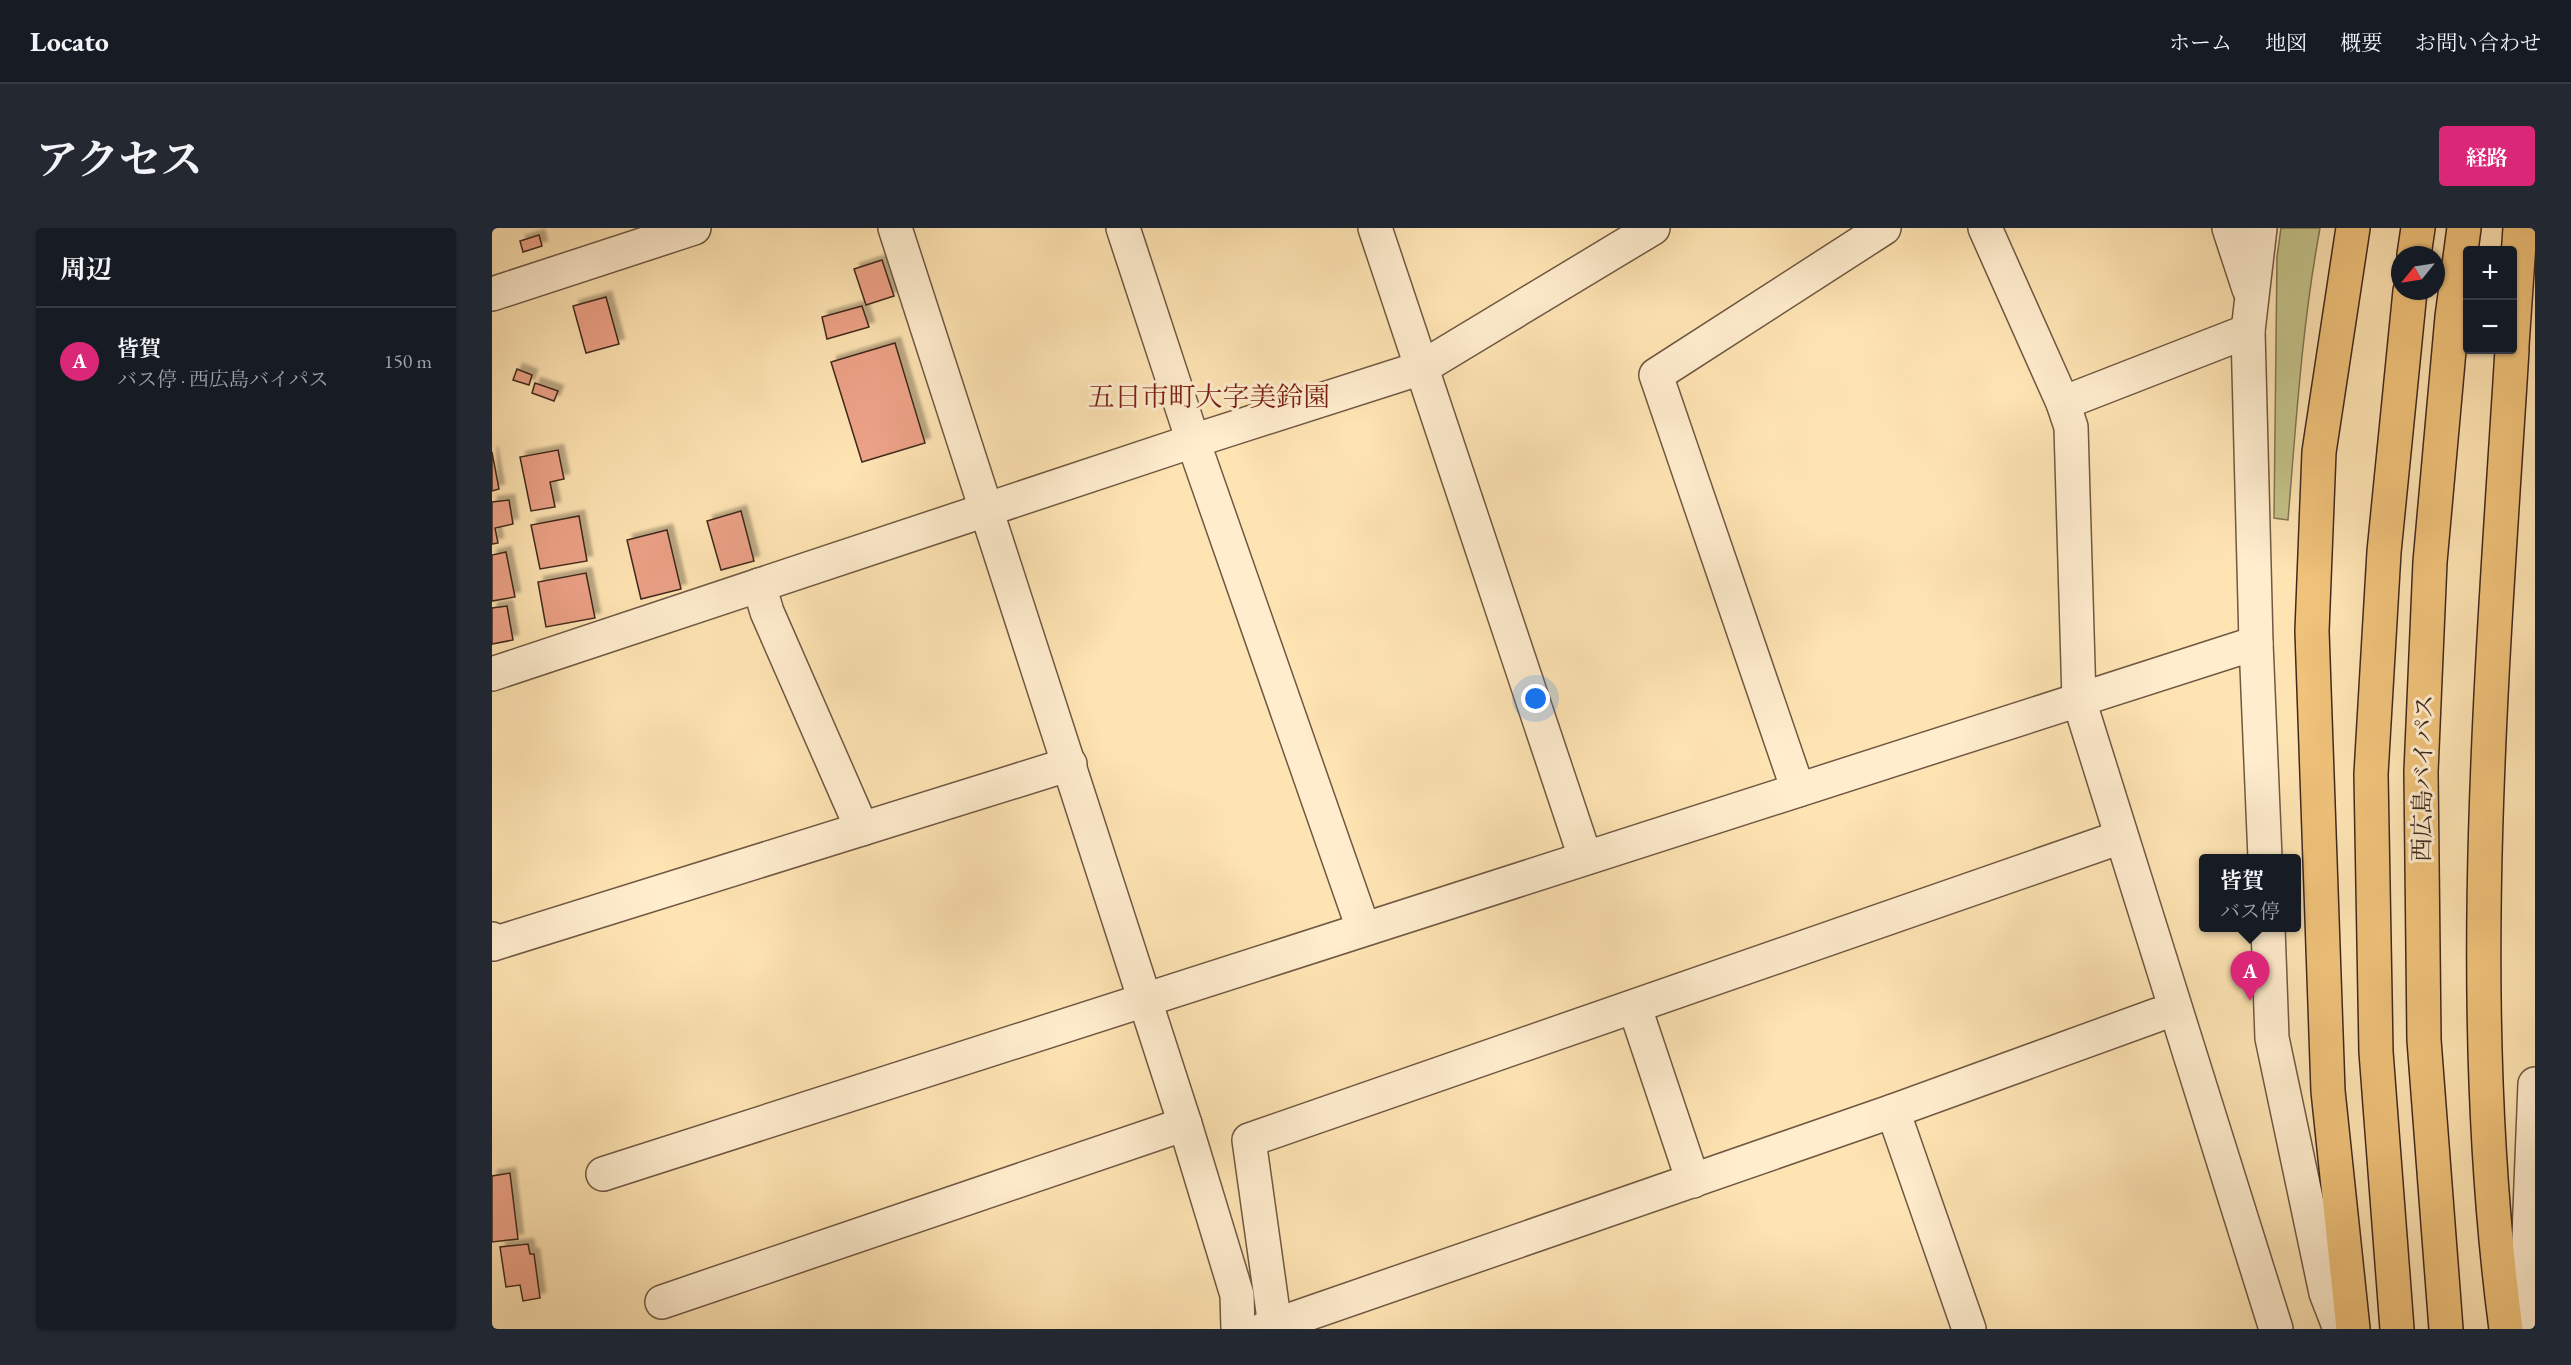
<!DOCTYPE html>
<html lang="ja">
<head>
<meta charset="utf-8">
<style>
	:root { --surface:#171b24; --page:#242831; --text:#f1f3f6; --muted:#9ea1a6; --line:#363941; --accent:#db2777 }
	body { margin:0; font-family:"EB Garamond","Noto Serif JP",serif; background:var(--page); color:var(--text) }
	.controls { position:absolute; right:18px; top:18px; display:grid; overflow:hidden; border-radius:6px; box-shadow:0 2px 4px #0004 }
	.controls button { width:54px; height:54px; display:grid; place-items:center; padding:0; border:0; border-bottom:2px solid var(--line); background:var(--surface); color:var(--text); font:30px sans-serif }
	.compass { position:absolute; left:1899px; top:18px; width:54px; height:54px; border-radius:50%; background:var(--surface); box-shadow:0 2px 4px #0004; rotate:240deg }
	.you { position:absolute; left:1044px; top:471px; width:21px; height:21px; margin:-15px; border:4px solid #fff; border-radius:50%; background:#1a73e8; box-shadow:0 0 0 9px #1a73e833 }
	.badge { display:grid; place-items:center; width:39px; height:39px; border-radius:50%; background:var(--accent); color:#fff; font-size:20px; font-weight:700 }
	.pin { position:absolute; translate:-50% -50px; filter:drop-shadow(0 2px 3px #0008) }
	.pin::after { content:''; position:absolute; top:32px; width:21px; height:18px; background:inherit; clip-path:polygon(0 0,100% 0,50% 100%) }
	.popup { position:absolute; left:1707px; top:626px; width:102px; height:78px; box-sizing:border-box; display:grid; place-content:center; border-radius:6px; background:var(--surface); filter:drop-shadow(0 2px 4px #0005); font-size:20px; white-space:nowrap; color:var(--muted) }
	.popup b { font-size:22px; color:var(--text) }
	.popup::after { content:''; position:absolute; left:50%; top:100%; margin-left:-12px; border:12px solid transparent; border-top-color:var(--surface) }
	.list { margin:0; padding:0; list-style:none }
	h2 { display:flex; justify-content:space-between; align-items:center; height:78px; margin:0; padding:0 24px; font-size:26px }
	h2 small { font-size:20px; font-weight:400; color:var(--muted) }
	.list li { display:grid; grid-template-columns:39px 1fr auto; gap:18px; align-items:center; box-sizing:border-box; height:108px; padding:0 24px; border-top:2px solid var(--line) }
	.list b { display:block; font-size:22px; white-space:nowrap }
	.list p { margin:0; font-size:20px; white-space:nowrap; color:var(--muted) }
	.list em { font-size:20px; font-style:normal; color:var(--muted) }
	.map { position:relative; flex:none; width:2043px; height:1101px; overflow:hidden; border-radius:6px }
	header { display:flex; align-items:center; gap:36px; box-sizing:border-box; height:84px; padding:0 30px; background:var(--surface); border-bottom:2px solid var(--line) }
	header strong { font-size:28px }
	nav { display:flex; gap:33px; margin-inline-start:auto; font-size:21px }
	.intro { display:flex; align-items:center; justify-content:space-between; box-sizing:border-box; height:144px; padding:0 36px }
	h1 { margin:0; font-size:42px }
	.button { padding:15px 27px; border-radius:6px; background:var(--accent); color:#fff; font-size:21px; font-weight:700 }
	main { display:flex; gap:36px; padding:0 36px }
	aside { flex:1; background:var(--surface); border-radius:6px; box-shadow:0 2px 4px #0004 }
	.map>svg:first-child { display:block }
</style>
</head>
<body>
<header>
<strong>Locato</strong>
<nav><a>ホーム</a><a>地図</a><a>概要</a><a>お問い合わせ</a></nav>
</header>
<div class="intro"><h1>アクセス</h1><a class="button">経路</a></div>
<main>
<aside>
<h2>周辺<small></small></h2>
<ul class="list">
<li><span class="badge">A</span><div><b>皆賀</b><p>バス停 · 西広島バイパス</p></div><em>150 m</em></li>
</ul>
</aside>
<div class="map">
<svg width="2043" height="1101" viewBox="0 0 2043 1101">
	<defs>
		<filter id="shadow"><feDropShadow dx="5.5" dy="-5.5" stdDeviation="1.5" flood-color="#0004"/></filter>
	</defs>
	<rect width="100%" height="100%" fill="#ffe4b3"/>
	<filter id="stains"><feTurbulence type="fractalNoise" baseFrequency=".00333" numOctaves="4"/><feColorMatrix values="0 0 0 0 .2 0 0 0 0 .09 0 0 0 0 .02 0 0 0 .5 -.17"/></filter>
	<radialGradient id="worn" r=".72"><stop offset=".6" stop-color="#630" stop-opacity="0"/><stop offset="1" stop-color="#630" stop-opacity=".3"/></radialGradient>
	<path fill="#c4c38a" stroke="#827654" stroke-width="1.5" d="M1789 0H1828C1810 97 1804 195 1796 292L1782 290 1785 29Z"/>
	<g fill="#eda287" stroke="#402a1e" stroke-width="1.5" filter="url(#shadow)">
		<polygon points="47,7 50,18 31,24 28,13"/>
		<polygon points="390,32 402,68 374,77 362,41"/>
		<polygon points="114,69 127,116 94,125 81,78"/>
		<polygon points="370,78 377,99 335,111 330,89"/>
		<polygon points="403,115 433,215 370,234 339,134"/>
		<polygon points="25,141 40,147 37,157 21,152"/>
		<polygon points="43,155 66,163 62,173 40,165"/>
		<polygon points="66,222 72,251 58,254 63,279 39,283 28,229"/>
		<polygon points="0,224 7,261 0,263"/>
		<polygon points="17,272 21,296 3,300 6,315 0,316 0,274"/>
		<polygon points="249,283 262,333 229,342 215,293"/>
		<polygon points="87,288 95,333 48,341 39,297"/>
		<polygon points="175,302 189,361 149,371 135,312"/>
		<polygon points="14,324 23,369 0,373 0,327"/>
		<polygon points="94,345 103,390 54,399 46,354"/>
		<polygon points="15,378 21,412 0,416 0,380"/>
		<polygon points="18,945 26,1011 0,1014 0,948"/>
		<polygon points="36,1016 38,1026 42,1026 48,1070 31,1073 28,1057 14,1059 8,1019"/>
	</g>
	<g fill="none" stroke-linecap="round" stroke-linejoin="round">
		<g stroke="#705843" stroke-width="36">
			<g id="minor">
				<polyline points="403,0 693,896 745,1067 746,1101"/>
				<polyline points="631,0 701,213 871,700"/>
				<polyline points="883,0 1093,629"/>
				<polyline points="1493,0 1571,175 1579,199 1587,472 1784,1101"/>
				<polyline points="1737,0 1757,61"/>
				<polyline points="1768,0 1756,103 1764,415 1773,630"/>
				<polyline points="0,66 202,0"/>
				<polyline points="1571,175 1756,103"/>
				<polyline points="267,357 275,384 370,601"/>
				<polyline points="0,446 701,213 929,140 1161,0"/>
				<polyline points="1306,562 1164,147 1392,0"/>
				<polyline points="1776,700 1780,810 1834,1065 1848,1101"/>
				<polyline points="0,711 1,716 578,536"/>
				<polyline points="1143,780 1201,953"/>
				<polyline points="1401,883 1477,1101"/>
				<polyline points="111,946 1764,415"/>
				<polyline points="170,1074 693,896"/>
				<polyline points="783,1098 757,912 1629,609"/>
				<polyline points="772,1101 1401,883 1665,787"/>
				<polyline points="2026,1101 2035,1058 2043,856"/>
			</g>
		</g>
		<g stroke="#402a1e" stroke-width="36">
			<g id="highway">
				<polyline points="1922,27 1926,0"/>
				<polyline points="2020,117 2028,0"/>
				<polyline points="1861,1101 1836,863 1820,403 1827,224 1861,0"/>
				<polyline points="1905,1101 1884,824 1879,546 1892,324 1918,63"/>
				<polyline points="1954,1101 1932,812 1929,544 1938,334 1960,89 1972,0"/>
				<path d="M2014 1101C1971 776 2000 447 2020 122"/>
			</g>
		</g>
		<use href="#minor" stroke="#ffedce" stroke-width="33"/>
		<use href="#highway" stroke="#f0c27a" stroke-width="33"/>
	</g>
	<g text-anchor="middle" stroke-width="6" stroke-linejoin="round" paint-order="stroke">
		<g font-size="24" fill="#402a1e" stroke="#ffedce">
			<text transform="translate(1931 550) rotate(-89)" y="8">西広島バイパス</text>
		</g>
		<g font-size="27" fill="#7a1f14" stroke="#ffedce">
			<text x="717" y="178">五日市町大字美鈴園</text>
		</g>
	</g>
	<rect width="100%" height="100%" filter="url(#stains)"/>
	<rect width="100%" height="100%" fill="url(#worn)"/>
</svg>
<div class="controls">
<button>+</button>
<button>−</button>
</div>
<svg class="compass" viewBox="-18 -18 36 36"><path d="M0-13l5 13h-10z" fill="#e53935"/><path d="M0 13l5-13h-10z" fill="#9ea1a6"/></svg>
<div class="you"></div>
<div class="pin badge" style="left:1758px;top:773px">A</div>
<div class="popup"><b>皆賀</b>バス停</div>
</div>
</main>
</body>
</html>
